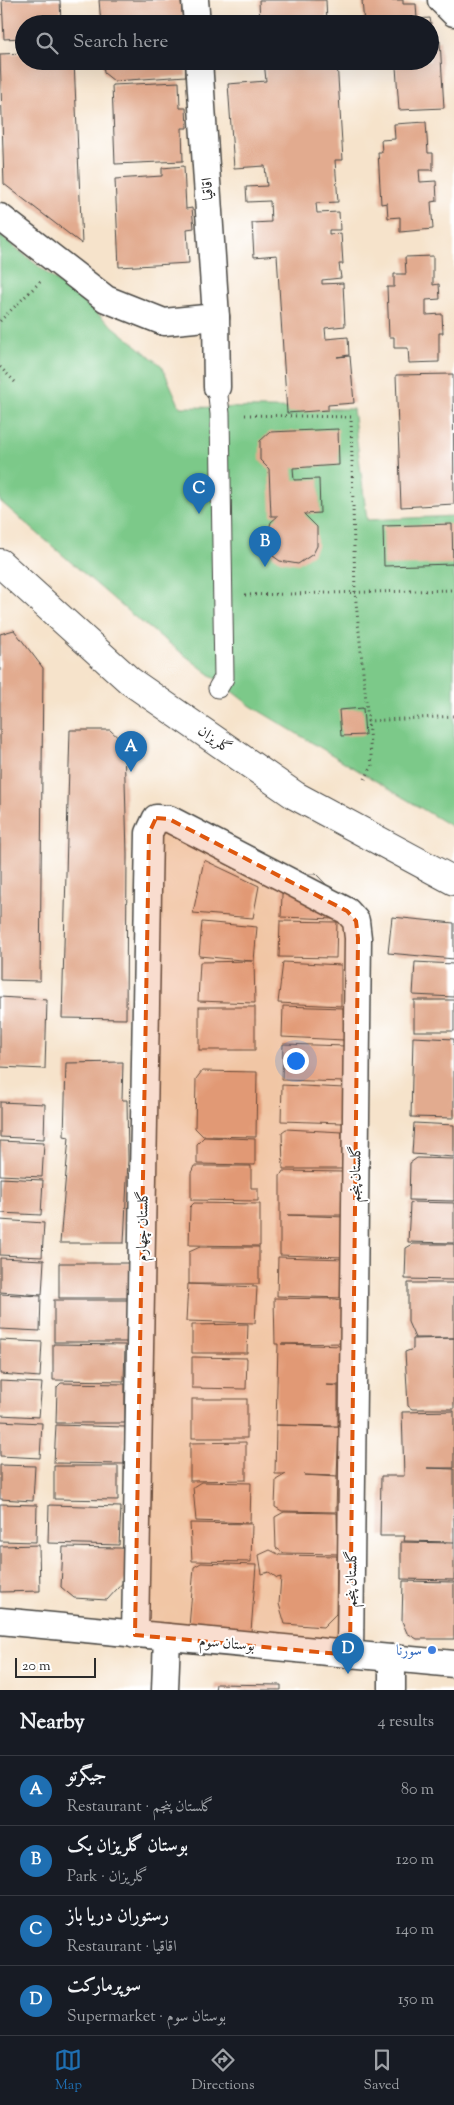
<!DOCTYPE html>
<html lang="en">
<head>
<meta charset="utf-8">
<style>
	:root { --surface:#171b24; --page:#242831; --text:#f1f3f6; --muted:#9ea1a6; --line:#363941; --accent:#1f6fb2 }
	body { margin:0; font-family:"Sorts Mill Goudy",Amiri,serif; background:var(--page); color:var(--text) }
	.scale { position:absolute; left:15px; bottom:12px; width:81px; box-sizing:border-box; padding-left:5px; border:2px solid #2b2b2b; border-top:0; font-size:14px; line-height:18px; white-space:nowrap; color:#2b2b2b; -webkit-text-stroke:4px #fff; paint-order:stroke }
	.you { position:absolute; left:295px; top:1060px; width:18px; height:18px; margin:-12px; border:4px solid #fff; border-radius:50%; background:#1a73e8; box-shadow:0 0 0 8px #1a73e833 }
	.badge { display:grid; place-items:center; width:32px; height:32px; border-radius:50%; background:var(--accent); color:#fff; font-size:16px; font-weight:700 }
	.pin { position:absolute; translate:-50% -41px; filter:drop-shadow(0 1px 2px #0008) }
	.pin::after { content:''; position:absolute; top:26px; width:18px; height:15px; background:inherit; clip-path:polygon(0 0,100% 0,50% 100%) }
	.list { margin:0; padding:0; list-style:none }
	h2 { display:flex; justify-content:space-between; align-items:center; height:65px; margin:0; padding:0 20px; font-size:21px }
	h2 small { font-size:16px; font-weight:400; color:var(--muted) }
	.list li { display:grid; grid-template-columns:32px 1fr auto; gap:15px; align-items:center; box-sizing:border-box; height:70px; padding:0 20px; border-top:1px solid var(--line) }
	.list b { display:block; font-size:19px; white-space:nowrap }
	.list p { margin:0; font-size:16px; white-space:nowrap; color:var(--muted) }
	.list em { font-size:16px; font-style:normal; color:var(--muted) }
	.icon { flex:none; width:28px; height:28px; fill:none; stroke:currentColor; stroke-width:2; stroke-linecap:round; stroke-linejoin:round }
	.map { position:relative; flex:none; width:454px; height:1690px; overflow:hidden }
	.search { position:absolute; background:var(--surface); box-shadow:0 5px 20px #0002; left:15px; right:15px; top:15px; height:55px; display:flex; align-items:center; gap:12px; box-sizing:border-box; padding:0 18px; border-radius:28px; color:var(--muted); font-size:19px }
	.sheet { height:345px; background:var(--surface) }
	nav { display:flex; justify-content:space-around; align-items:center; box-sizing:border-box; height:70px; border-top:1px solid var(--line); background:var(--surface); font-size:14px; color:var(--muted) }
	nav a { display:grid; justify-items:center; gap:2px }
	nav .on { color:var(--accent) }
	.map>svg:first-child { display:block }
</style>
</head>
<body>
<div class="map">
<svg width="454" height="1690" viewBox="0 0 454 1690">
	<rect width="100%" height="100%" fill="#fff"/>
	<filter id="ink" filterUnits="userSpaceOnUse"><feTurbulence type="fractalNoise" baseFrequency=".02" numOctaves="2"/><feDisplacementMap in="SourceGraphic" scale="10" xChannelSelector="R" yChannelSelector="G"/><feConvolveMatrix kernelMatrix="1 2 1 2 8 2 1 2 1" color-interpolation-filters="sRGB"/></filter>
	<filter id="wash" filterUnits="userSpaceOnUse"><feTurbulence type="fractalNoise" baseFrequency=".0096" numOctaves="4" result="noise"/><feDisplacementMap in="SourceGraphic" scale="20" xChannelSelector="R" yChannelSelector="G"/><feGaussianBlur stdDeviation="1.12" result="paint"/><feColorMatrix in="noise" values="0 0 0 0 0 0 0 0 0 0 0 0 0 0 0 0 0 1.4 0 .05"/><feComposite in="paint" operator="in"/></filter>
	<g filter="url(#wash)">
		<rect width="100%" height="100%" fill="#f6e3cb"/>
		<polygon fill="#7bc989" stroke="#537a5a" points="0,235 162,366 180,407 353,409 367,520 454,516 454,828 251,706 131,614 0,501"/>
		<g id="blocks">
			<g fill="#e2ab8f">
				<polygon points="2,0 60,0 61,24 24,24 24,42 21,42 21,38 4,39"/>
				<polygon points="99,0 181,0 183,24 101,24"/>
				<polygon points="259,0 326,0 327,24 260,24"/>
				<polygon points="362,0 403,0 403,4 416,4 417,19 430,18 431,24 364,24"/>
				<polygon points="440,41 444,108 399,110 396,67 403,66 403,61 430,61 430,42"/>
				<polygon points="24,53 24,61 74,61 82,244 4,184 0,54"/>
				<polygon points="103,61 185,61 186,76 114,81 104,73"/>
				<polygon points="264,61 337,61 343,160 335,160 338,202 316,203 317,213 339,212 340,230 329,230 329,234 341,233 343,264 339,264 341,278 322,280 322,284 343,283 345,326 325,328 326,339 348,337 349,355 337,357 350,356 354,403 328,405 328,410 287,413 277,255 254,257 252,223 271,222 270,201 247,202 246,187 267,186 265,166 234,168 228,84 266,81"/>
				<polygon points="179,82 180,108 186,108 187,128 182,128 183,161 115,164 112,85"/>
				<polygon points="426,122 428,153 433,153 433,170 419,170 420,182 436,181 437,201 431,202 433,229 400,232 400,217 388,218 387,203 381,204 378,152 382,152 381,140 395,139 394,124"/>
				<polygon points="184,166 186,209 192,208 194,228 187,229 189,263 119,267 115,179 162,176 162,168"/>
				<polygon points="433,256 433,285 439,284 440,299 426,300 426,315 442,314 443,333 439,333 439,362 409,363 408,348 394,348 394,337 389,337 387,287 394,287 394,274 406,274 405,257"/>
				<polygon points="453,374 454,504 401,507 396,375"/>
				<polygon points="338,429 339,465 293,468 294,480 319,479 320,513 304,514 317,527 317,546 313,554 298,564 280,561 273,556 266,540 271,522 278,516 271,516 269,469 260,460 260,441 270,432"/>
				<polygon points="452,524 453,564 384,566 383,526"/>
				<polygon points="14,630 43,668 40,981 0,980 0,634"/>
				<polygon points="363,708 365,735 341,736 339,710"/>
				<polygon points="70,730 110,730 124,743 127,854 126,1019 62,1018"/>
				<polygon points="204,860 259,886 253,918 193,913"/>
				<polygon points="283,873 316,874 342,901 335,919 281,917"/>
				<polygon points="392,917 454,923 454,959 388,953"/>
				<polygon points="280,921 337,922 336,958 279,957"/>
				<polygon points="202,922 257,927 254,961 255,1003 198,1001 200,962 252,961 199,956"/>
				<polygon points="283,962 341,965 341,1006 278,1003"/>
				<polygon points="415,962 454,964 454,997 413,995"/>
				<polygon points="0,997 47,1000 45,1069 0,1067"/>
				<rect x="414" y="1000" width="40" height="31"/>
				<polygon points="283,1006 343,1008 344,1040 282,1037"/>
				<rect x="199" y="1007" width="56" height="43"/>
				<polygon points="413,1037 454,1039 454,1118 411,1117"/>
				<polygon points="283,1044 345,1046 344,1082 282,1080"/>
				<polygon points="123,1062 122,1100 127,1100 128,1160 124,1243 60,1243 69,1137 64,1136 66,1063"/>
				<polygon points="202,1071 257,1072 256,1137 203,1136 195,1128 196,1079"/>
				<polygon points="282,1085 344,1088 343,1123 281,1121"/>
				<polygon points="0,1102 45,1104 44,1139 0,1137"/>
				<polygon points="414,1123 454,1125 454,1157 412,1154"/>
				<polygon points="286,1129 342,1132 342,1169 283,1169 282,1132"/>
				<polygon points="204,1137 255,1139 255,1165 197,1164 197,1144"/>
				<polygon points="0,1141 44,1143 42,1177 0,1175"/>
				<polygon points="417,1158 454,1159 454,1201 409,1200 410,1163"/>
				<polygon points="194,1166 251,1166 251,1188 258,1188 258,1201 191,1200 191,1173"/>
				<polygon points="283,1171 344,1172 343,1215 287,1215 345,1217 344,1257 280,1255 280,1176"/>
				<polygon points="0,1178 43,1180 41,1215 0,1213"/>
				<polygon points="413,1202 454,1203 454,1243 408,1242 410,1204"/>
				<polygon points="194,1203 260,1204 260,1246 189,1245 190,1207"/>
				<polygon points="0,1220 44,1223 42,1257 0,1255"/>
				<polygon points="413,1244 454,1244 454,1280 405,1279 406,1248"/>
				<polygon points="200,1247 259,1247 259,1284 189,1284 189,1252"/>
				<polygon points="278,1257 345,1259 344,1298 277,1296"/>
				<polygon points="0,1258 44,1260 42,1295 0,1292"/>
				<rect x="59" y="1263" width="72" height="35"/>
				<polygon points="408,1283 454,1283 454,1338 415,1338 408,1322"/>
				<polygon points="188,1284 257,1287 255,1323 186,1321"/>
				<polygon points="0,1294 41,1296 40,1331 0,1329"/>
				<polygon points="274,1298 336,1299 343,1301 344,1343 281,1344 343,1346 343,1385 326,1385 338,1386 338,1426 276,1425 278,1344 275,1344"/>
				<rect x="54" y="1300" width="78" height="42"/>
				<polygon points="248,1324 247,1353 192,1353 192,1325"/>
				<polygon points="454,1338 454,1409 412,1409 408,1406 405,1352 413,1349 413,1339"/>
				<polygon points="0,1340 42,1342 40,1377 0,1374"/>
				<polygon points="53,1344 125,1345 124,1381 53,1380"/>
				<polygon points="192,1357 247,1358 246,1389 192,1388"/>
				<polygon points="0,1381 42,1383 39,1417 0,1415"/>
				<polygon points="61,1383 125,1384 125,1423 56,1423 57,1387"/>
				<rect x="192" y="1399" width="55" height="39"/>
				<polygon points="454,1411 454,1468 427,1468 454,1469 454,1542 404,1541 405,1536 380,1536 381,1476 404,1476 402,1412"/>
				<polygon points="0,1421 42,1423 40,1458 0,1456"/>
				<polygon points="56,1425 125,1427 124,1464 54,1463"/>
				<polygon points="276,1425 339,1427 337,1476 304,1475 337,1477 336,1512 282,1511 275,1507 276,1480 286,1474 275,1474"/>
				<polygon points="246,1442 246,1480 190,1481 190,1443"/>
				<polygon points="0,1465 35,1466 33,1501 0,1499"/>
				<polygon points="54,1466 118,1466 118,1500 54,1499"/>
				<polygon points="201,1482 251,1483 250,1523 196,1521 193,1487"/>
				<polygon points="0,1504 37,1505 36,1542 0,1541"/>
				<polygon points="49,1505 121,1507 119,1545 48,1543"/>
				<polygon points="284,1512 337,1513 338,1554 284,1553 276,1548 275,1517"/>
				<polygon points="190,1523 252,1524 251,1562 192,1561"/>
				<polygon points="401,1542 454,1543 454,1580 401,1579"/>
				<polygon points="39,1545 40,1591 0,1592 0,1546"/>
				<polygon points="63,1547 121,1548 129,1550 127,1578 107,1600 74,1598 61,1587"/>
				<polygon points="270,1550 280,1555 337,1556 336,1614 323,1627 285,1624 279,1604 281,1577 277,1578 269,1572 262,1574 259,1555"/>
				<polygon points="201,1563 256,1565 251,1632 189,1627 194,1567"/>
				<polygon points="403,1581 454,1582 454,1639 417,1639 407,1633 402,1621"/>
				<polygon points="216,1684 281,1685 281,1690 215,1690"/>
			</g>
		</g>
	</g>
	<g filter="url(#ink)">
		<use href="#blocks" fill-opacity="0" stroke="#494743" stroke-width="1"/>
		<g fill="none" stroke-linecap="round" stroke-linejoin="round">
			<g stroke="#494743" stroke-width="21">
				<polyline id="pedestrian" points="217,387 220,414 224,678 218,688"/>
			</g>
			<g stroke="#494743" stroke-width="29">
				<g id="minor">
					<polyline points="195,0 197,24"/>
					<polyline points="441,0 454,13"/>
					<polyline points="199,61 216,317 217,387"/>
					<polyline points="0,217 106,299 164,322 216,317"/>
					<polyline points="0,1621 454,1664"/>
					<polyline points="135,1635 149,833 156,818 169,819 347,911 356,921 358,938 350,1655"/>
					<polyline points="392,1658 392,1690"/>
					<polyline points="165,1690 167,1637"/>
				</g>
			</g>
			<g stroke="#494743" stroke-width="30">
				<polyline id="tertiary" points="0,563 130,681 296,796 454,881"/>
			</g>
			<g stroke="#494743" stroke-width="3" stroke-dasharray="1 4" stroke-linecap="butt">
				<polyline points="0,321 41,281"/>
				<polyline points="0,367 16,383"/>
				<polyline points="245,415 351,417 355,592 368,721 454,716"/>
				<polyline points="245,595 454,590"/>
				<polyline points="365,779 372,766 368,721"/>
			</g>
			<use href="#pedestrian" stroke="#fff" stroke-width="19"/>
			<use href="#minor" stroke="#fff" stroke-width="26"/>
			<use href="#tertiary" stroke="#fff" stroke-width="28"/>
		</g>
	</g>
	<path fill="#df570e" fill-opacity="0.2" stroke="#df570e" stroke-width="4" stroke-dasharray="10 6" stroke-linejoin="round" d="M156 818 169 819 347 911 356 921 358 938 350 1655 135 1635 149 833Z"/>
	<circle fill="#3f7fe0" stroke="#fff" stroke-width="2" cx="432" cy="1650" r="5"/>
	<g text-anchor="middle" stroke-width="4" stroke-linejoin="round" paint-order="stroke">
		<g font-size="15" fill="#2b2b2b" stroke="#fff">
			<text transform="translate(207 189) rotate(-94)" y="5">اقاقیا</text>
			<text transform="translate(215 739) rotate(35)" y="5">گلریزان</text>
			<text transform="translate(355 1174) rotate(-89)" y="5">گلستان پنجم</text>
			<text transform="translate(142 1226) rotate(-89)" y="5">گلستان چهارم</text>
			<text transform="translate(351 1579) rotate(-89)" y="5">گلستان پنجم</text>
			<text transform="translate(227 1643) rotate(5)" y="5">بوستان سوم</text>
		</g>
		<g font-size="15" fill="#366cbe" stroke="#fff" text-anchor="end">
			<text x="422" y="1655">سورنا</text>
		</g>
	</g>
</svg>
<div class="scale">20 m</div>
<div class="you"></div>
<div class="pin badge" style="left:131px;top:772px">A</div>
<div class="pin badge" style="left:265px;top:567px">B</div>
<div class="pin badge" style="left:199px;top:514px">C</div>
<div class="pin badge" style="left:348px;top:1674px">D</div>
<div class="search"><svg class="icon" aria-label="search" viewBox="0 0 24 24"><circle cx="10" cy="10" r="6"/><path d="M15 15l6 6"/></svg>Search here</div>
</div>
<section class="sheet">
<h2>Nearby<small>4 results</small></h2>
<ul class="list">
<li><span class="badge">A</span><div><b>جیگرتو</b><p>Restaurant · گلستان پنجم</p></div><em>80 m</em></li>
<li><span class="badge">B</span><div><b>بوستان گلریزان یک</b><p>Park · گلریزان</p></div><em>120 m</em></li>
<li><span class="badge">C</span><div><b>رستوران دریا باز</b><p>Restaurant · اقاقیا</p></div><em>140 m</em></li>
<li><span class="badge">D</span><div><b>سوپرمارکت</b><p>Supermarket · بوستان سوم</p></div><em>150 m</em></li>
</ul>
</section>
<nav>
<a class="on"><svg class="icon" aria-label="map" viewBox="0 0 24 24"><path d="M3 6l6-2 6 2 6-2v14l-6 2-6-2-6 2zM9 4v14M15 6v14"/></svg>Map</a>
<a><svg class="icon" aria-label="directions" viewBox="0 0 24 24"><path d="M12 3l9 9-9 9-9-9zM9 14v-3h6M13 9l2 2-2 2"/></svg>Directions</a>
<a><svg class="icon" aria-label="saved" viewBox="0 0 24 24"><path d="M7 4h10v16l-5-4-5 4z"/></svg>Saved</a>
</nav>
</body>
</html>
